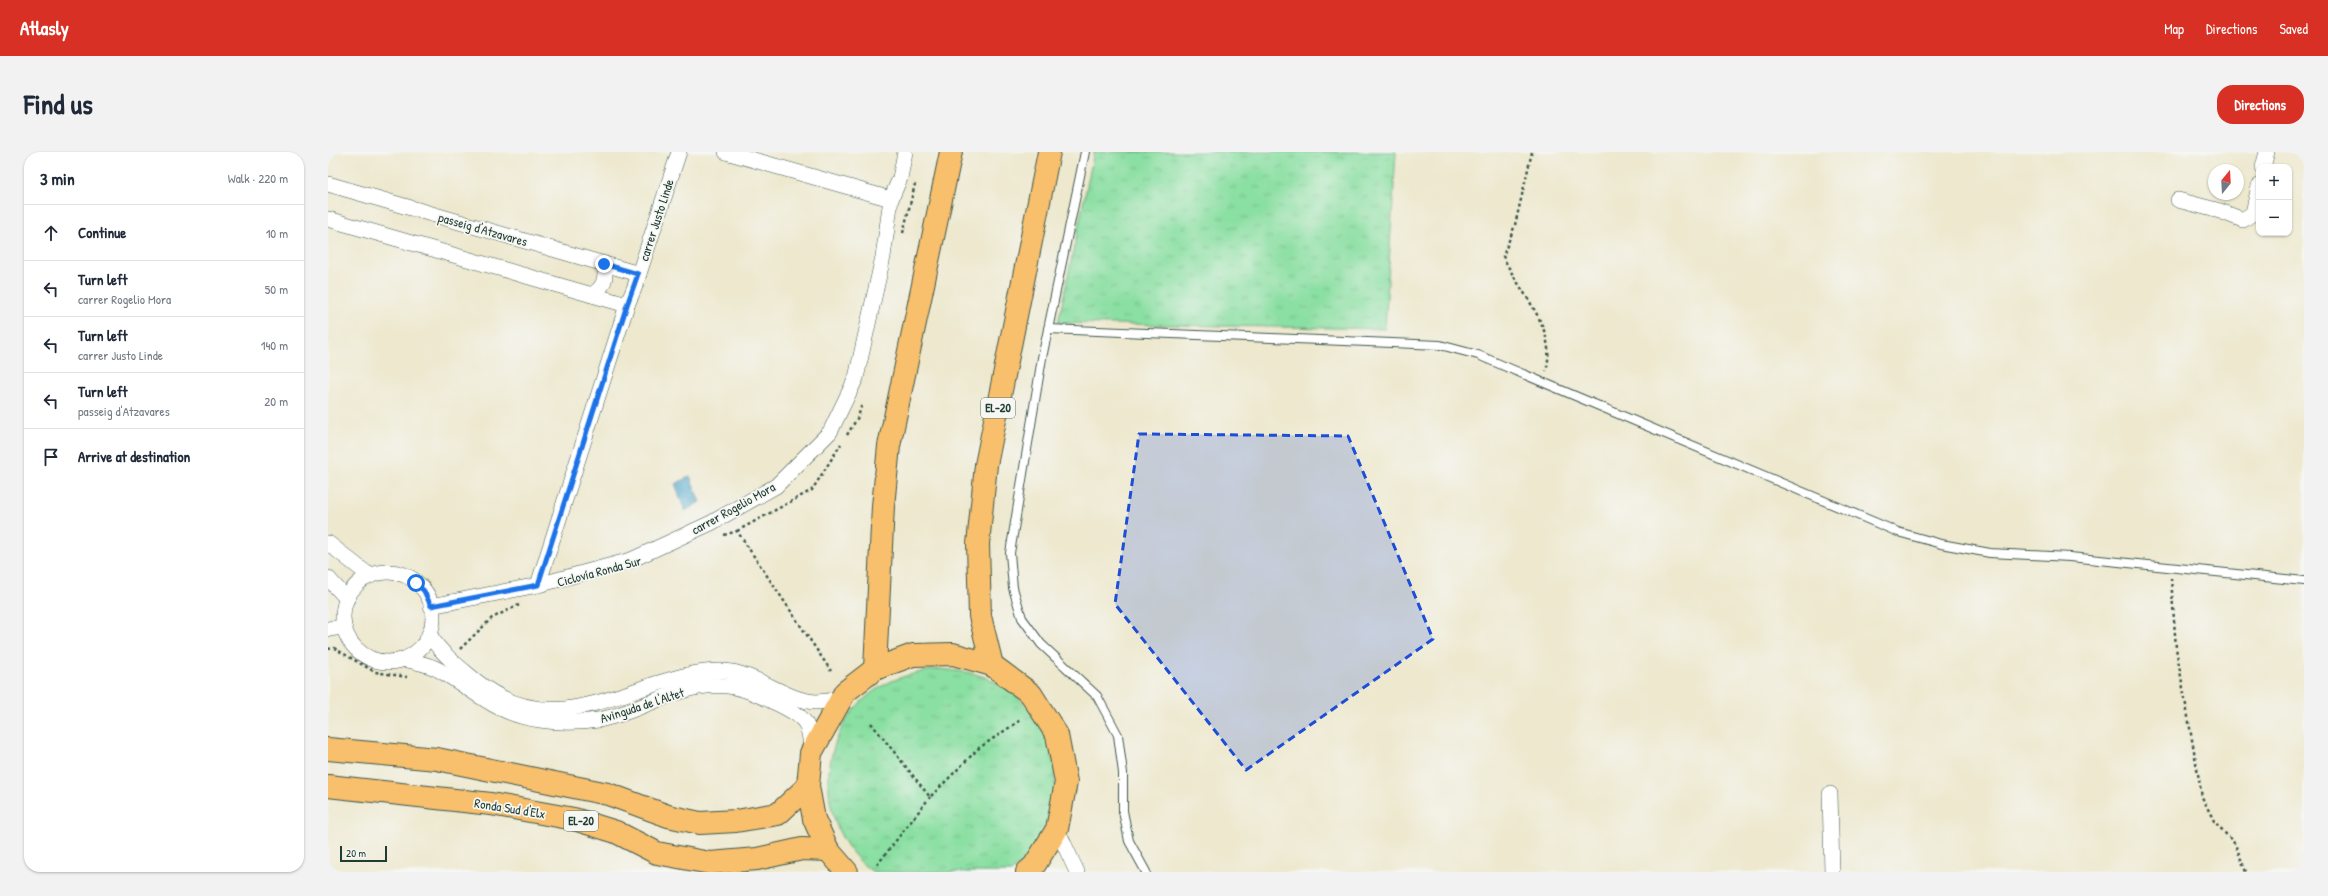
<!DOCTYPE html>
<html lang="en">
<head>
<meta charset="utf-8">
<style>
	:root { --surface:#fff; --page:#f2f2f3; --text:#1f2937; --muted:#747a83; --line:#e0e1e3; --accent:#d93025 }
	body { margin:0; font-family:"Patrick Hand",sans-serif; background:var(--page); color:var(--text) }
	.controls { position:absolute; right:12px; top:12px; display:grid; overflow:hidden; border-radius:8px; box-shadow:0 1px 3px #0004 }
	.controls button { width:36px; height:36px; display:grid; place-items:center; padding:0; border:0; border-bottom:1px solid var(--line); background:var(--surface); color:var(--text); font:20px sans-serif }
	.compass { position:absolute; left:1880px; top:12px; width:36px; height:36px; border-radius:50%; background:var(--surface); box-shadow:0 1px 3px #0004; rotate:18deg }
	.scale { position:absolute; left:12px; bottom:10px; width:47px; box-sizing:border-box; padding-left:4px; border:2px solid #1f3d34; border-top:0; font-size:11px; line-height:14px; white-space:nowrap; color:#1f3d34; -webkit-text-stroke:3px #f6f6f2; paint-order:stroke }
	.stop { position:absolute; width:12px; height:12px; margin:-9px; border:3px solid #1a73e8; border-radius:50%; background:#fff }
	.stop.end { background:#1a73e8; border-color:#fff; box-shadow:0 1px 4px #0008 }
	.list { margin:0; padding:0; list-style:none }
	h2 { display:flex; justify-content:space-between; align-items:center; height:52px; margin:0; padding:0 16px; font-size:17px }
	h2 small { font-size:13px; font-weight:400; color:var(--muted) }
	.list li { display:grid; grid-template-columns:26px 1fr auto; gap:12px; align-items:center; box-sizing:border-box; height:56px; padding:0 16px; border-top:1px solid var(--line) }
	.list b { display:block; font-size:15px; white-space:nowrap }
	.list p { margin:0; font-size:13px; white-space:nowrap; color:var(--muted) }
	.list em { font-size:13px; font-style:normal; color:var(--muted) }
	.icon { flex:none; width:22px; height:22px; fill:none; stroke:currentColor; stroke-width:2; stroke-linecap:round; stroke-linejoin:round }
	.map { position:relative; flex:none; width:1976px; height:720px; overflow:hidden; border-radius:16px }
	header { display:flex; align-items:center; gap:24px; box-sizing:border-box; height:56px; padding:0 20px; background:var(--accent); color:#fff }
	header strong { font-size:19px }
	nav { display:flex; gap:22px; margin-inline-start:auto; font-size:14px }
	.intro { display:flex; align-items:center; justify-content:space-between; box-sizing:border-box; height:96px; padding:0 24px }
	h1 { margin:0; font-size:28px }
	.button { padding:10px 18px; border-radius:16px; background:var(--accent); color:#fff; font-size:14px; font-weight:700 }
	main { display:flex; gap:24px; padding:0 24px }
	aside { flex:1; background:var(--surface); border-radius:16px; box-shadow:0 1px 3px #0004 }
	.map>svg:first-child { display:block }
</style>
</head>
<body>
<header>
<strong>Atlasly</strong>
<nav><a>Map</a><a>Directions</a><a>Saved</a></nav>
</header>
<div class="intro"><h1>Find us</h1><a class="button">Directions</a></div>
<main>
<aside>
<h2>3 min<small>Walk · 220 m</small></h2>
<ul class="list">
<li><svg class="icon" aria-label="ahead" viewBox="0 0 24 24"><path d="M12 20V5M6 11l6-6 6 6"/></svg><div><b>Continue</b></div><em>10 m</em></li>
<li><svg class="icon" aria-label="left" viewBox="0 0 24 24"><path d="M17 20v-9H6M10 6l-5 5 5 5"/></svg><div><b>Turn left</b><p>carrer Rogelio Mora</p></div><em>50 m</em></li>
<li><svg class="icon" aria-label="left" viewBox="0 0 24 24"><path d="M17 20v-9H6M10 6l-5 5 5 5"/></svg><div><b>Turn left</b><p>carrer Justo Linde</p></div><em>140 m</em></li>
<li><svg class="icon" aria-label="left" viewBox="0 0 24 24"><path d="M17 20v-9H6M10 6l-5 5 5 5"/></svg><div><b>Turn left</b><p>passeig d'Atzavares</p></div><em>20 m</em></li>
<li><svg class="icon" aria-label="arrive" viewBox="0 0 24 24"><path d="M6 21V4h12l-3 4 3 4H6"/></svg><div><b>Arrive at destination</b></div></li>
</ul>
</aside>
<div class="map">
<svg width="1976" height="720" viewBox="0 0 1976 720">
	<defs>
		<pattern id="grass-tufts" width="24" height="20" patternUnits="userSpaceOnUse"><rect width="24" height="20" fill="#8adfa2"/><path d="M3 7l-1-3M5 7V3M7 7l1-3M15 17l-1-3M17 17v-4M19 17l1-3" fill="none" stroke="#77c08c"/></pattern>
	</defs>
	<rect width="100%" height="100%" fill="#f6f6f2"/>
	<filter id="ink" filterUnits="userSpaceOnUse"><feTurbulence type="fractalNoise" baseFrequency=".025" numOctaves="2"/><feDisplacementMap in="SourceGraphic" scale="8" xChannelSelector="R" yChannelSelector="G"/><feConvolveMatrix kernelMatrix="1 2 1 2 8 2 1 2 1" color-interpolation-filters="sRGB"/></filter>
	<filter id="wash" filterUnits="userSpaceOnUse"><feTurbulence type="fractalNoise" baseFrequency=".012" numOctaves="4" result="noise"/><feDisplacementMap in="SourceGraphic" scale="16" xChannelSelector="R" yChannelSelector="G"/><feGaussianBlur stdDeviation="0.9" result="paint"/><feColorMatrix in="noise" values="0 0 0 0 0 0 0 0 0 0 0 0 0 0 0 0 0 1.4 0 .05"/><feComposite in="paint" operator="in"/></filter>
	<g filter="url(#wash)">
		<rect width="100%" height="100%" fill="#ede8ce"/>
		<g fill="url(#grass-tufts)" stroke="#548e6b">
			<polygon points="766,0 1068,0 1057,177 730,171"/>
			<path d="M611 517C630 519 650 520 667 530 741 569 747 669 683 720H545C490 682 486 595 534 549 556 528 582 521 611 517Z"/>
		</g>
		<polygon fill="#4ca4c9" stroke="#36707e" points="362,324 372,350 357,359 347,332"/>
	</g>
	<g filter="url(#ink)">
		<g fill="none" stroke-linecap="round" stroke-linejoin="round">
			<g stroke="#3e574b" stroke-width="10">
				<g id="lane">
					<polyline points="757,0 714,206 682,401 685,436 694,466 713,492 769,544 790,583 795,621 795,659 801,689 818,720"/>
					<polyline points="720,177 1112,193 1150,203 1570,380 1613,392 1662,401 1742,405 1976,429"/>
				</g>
			</g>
			<g stroke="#3e574b" stroke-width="16">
				<g id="street">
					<polyline points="398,0 563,47"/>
					<polyline points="1935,15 1939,0"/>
					<polyline points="0,32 311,122"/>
					<polyline points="1850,48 1892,59 1915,68 1925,61 1931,34"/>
					<polyline points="0,67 299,153"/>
					<path d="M264 143C276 135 279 126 276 112"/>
					<polyline points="0,391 42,424"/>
					<circle cx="60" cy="465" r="45"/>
					<polyline points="0,426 19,447"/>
					<polyline points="210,433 299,153 306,137 351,0"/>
					<polyline points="103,454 210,433 303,408 383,371 448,334 502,280 528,226 555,105 563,47 572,26 577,0"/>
					<polyline points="0,477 16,475"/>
					<path d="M101 482C113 502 130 514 148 529 212 580 266 551 334 530 355 524 374 518 396 519 429 521 456 548 488 550 496 550 504 548 512 547"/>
					<path d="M76 507C87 510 101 512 111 518 148 539 167 562 212 568 232 571 250 571 270 568 316 560 350 529 400 534 417 536 433 544 448 551 477 565 482 569 483 600"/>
					<polyline points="1502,642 1504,720"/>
					<polyline points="729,677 749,720"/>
				</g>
			</g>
			<g stroke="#3e574b" stroke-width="24">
				<g id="highway">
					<polyline points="664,513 652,464 650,392 658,313 721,0"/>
					<polyline points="547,517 555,354 561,294 623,0"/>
					<polyline points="0,597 109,607 280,642 340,664 372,671 408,669 450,662 480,634"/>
					<polyline points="0,634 163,652 246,667 288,680 329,701 382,711 429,707 474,697 500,698"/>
					<polyline points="519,720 500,698 486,667 480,634 483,601 517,540 547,517 585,503 625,502 664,513 703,542 729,583 738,630 729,677 706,714 699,720"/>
				</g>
			</g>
			<g stroke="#3e574b" stroke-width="2.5" stroke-dasharray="3 3" stroke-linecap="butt">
				<path d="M1204 0 1187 73 1175 104C1191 141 1230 175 1218 219"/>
				<polyline points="575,81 587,32"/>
				<polyline points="519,283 530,265 534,252"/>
				<polyline points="409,379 484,338 513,292"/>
				<polyline points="396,383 409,379 503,519"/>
				<polyline points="1843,426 1848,496 1874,645 1886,669 1907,692 1918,720"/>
				<polyline points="0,497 6,496 47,520 79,525"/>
				<polyline points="132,497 164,466 191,453"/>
				<polyline points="543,571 602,645 651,596 694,567"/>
				<polyline points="549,713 602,645"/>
			</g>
			<use href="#lane" stroke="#fff" stroke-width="8"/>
			<use href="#street" stroke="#fff" stroke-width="15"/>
			<use href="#highway" stroke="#f8bf6c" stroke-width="22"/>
		</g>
	</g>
	<g fill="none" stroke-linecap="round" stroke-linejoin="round" filter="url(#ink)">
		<polyline stroke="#1a73e8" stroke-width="5" points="88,431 96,439 103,454 210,433 299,153 310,122 276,112"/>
	</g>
	<path fill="#1d4ed8" fill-opacity="0.2" stroke="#1d4ed8" stroke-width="3" stroke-dasharray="8 5" stroke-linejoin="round" d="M811 282 1020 284 1105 487 918 618 787 452Z"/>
	<g text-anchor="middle" stroke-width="3.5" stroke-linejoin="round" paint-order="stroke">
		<g fill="#f6f6f2" stroke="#60746d" stroke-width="1">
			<rect x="653" y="246" width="34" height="20" rx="3"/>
			<rect x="236" y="659" width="34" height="20" rx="3"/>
		</g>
		<g font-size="12" font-weight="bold" fill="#1f3d34">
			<text x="670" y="260">EL-20</text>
			<text x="253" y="673">EL-20</text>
		</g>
		<g font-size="13" fill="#1f3d34" stroke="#f6f6f2">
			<text transform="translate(328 68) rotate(-72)" y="5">carrer Justo Linde</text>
			<text transform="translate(155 77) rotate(16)" y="5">passeig d'Atzavares</text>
			<text transform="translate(405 356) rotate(-29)" y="5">carrer Rogelio Mora</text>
			<text transform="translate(271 419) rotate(-15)" y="5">Ciclovía Ronda Sur</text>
			<text transform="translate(314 553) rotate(-18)" y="5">Avinguda de l'Altet</text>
			<text transform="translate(182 656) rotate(9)" y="5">Ronda Sud d'Elx</text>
		</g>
	</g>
</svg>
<div class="controls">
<button>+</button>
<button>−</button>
</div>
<svg class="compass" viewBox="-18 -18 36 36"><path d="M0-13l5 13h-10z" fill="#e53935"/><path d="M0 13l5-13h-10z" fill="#747a83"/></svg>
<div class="scale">20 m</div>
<div class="stop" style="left:88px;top:431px"></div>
<div class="stop end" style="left:276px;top:112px"></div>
</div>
</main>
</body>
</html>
